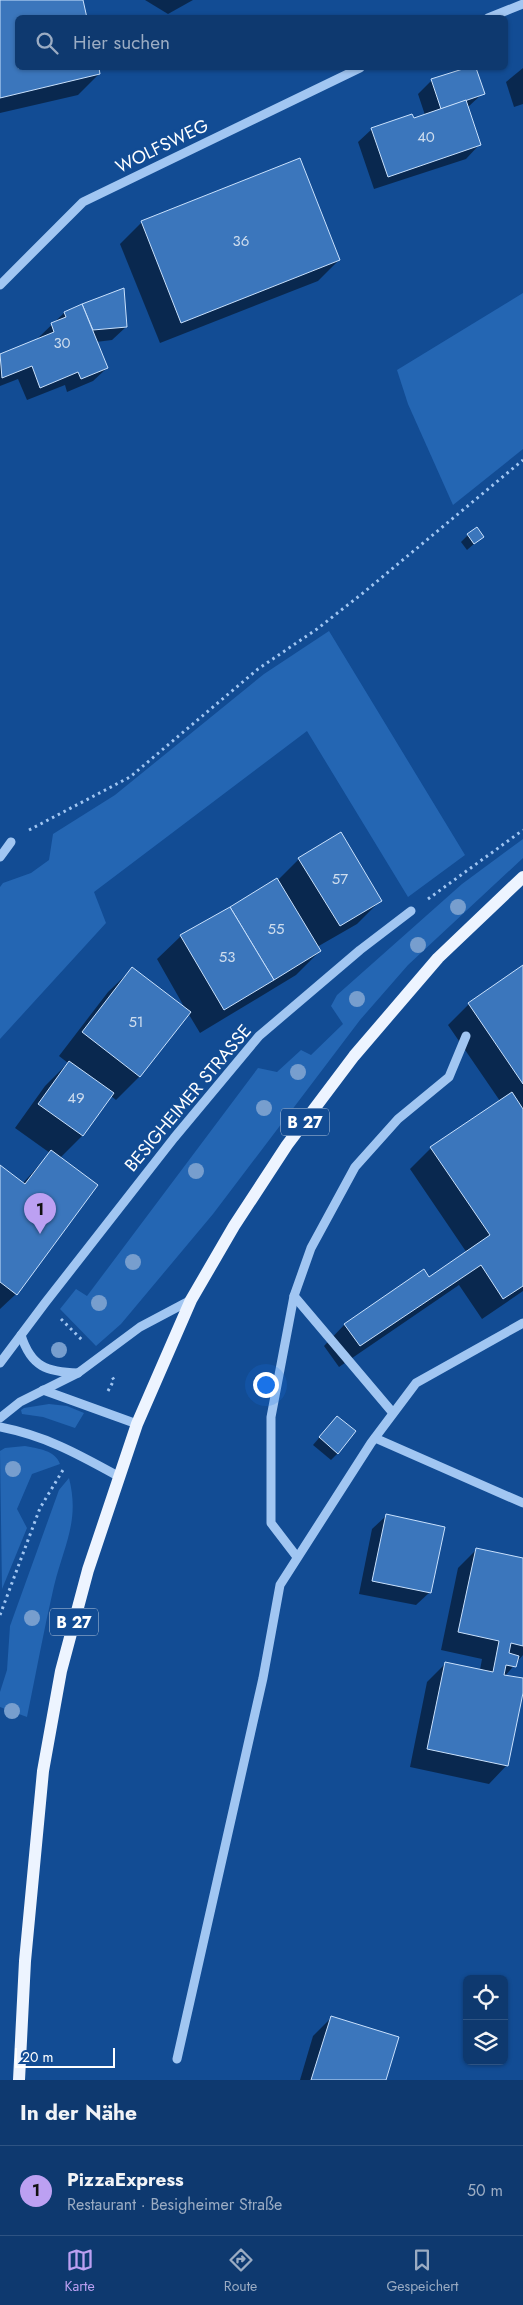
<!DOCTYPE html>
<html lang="de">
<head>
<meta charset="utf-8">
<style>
	:root { --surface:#0e396f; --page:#174074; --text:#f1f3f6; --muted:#9bacc3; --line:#2e5382; --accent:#bca0f2 }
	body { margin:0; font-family:Jost,sans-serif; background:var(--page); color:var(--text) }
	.controls { position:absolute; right:15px; bottom:15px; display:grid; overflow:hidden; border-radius:8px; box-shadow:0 1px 4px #0004 }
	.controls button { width:45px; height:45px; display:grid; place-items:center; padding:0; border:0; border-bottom:1px solid var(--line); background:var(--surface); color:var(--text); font:25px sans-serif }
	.scale { position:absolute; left:15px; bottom:12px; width:100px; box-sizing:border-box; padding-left:5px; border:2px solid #fff; border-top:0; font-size:14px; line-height:18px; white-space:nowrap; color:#fff; -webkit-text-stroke:4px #124c94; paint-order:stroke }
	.you { position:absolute; left:265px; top:1384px; width:18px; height:18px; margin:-12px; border:4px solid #fff; border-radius:50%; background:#1a73e8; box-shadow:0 0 0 8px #1a73e833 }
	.badge { display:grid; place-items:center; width:32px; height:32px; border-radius:50%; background:var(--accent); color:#111; font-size:16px; font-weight:700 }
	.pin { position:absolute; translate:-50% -41px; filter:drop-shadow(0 1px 2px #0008) }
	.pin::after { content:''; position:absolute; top:26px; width:18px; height:15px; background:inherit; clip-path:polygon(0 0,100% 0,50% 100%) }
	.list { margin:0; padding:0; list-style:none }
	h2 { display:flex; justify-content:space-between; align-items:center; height:65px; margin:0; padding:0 20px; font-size:21px }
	h2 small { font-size:16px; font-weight:400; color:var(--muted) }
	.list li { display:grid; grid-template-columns:32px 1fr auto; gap:15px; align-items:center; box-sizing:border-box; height:90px; padding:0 20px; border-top:1px solid var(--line) }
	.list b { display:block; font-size:19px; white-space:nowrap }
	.list p { margin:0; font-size:16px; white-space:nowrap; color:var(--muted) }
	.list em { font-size:16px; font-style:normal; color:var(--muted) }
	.icon { flex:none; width:28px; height:28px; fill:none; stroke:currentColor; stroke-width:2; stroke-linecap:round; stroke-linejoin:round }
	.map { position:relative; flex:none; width:523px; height:2080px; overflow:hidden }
	.search { position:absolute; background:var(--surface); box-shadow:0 1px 4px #0004; left:15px; right:15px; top:15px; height:55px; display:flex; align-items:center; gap:12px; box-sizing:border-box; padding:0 18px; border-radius:8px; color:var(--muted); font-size:19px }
	.sheet { height:155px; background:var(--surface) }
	nav { display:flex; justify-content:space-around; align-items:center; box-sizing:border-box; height:70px; border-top:1px solid var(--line); background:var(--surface); font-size:14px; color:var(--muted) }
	nav a { display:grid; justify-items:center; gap:2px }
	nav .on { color:var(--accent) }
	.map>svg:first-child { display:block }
</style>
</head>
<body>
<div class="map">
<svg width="523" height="2080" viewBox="0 0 523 2080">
	<rect width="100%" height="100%" fill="#124c94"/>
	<g fill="#2466b3">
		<polygon points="523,293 523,449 453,505 408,404 397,370"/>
		<polygon points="329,631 465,855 408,897 307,731 94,892 106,923 0,1039 0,887 3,883 31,873 49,860 53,834 115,795 264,674"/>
		<polygon points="523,839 523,858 408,965 360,1020 213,1214 121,1324 96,1346 60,1309 76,1289 87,1296 258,1068 277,1072 301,1050 311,1055 343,1024 331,1006 337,995 462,884"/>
		<polygon points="49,1404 67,1406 84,1413 75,1428 43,1417 22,1414 21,1410 24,1408"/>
		<path d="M25 1446C39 1449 55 1450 60 1464L32 1474 17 1509 27 1528 2 1589 0 1451 5 1448Z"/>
		<path d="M69 1478C80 1521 64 1545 54 1586 44 1629 36 1673 27 1717L0 1707V1692L7 1670 10 1626 59 1490Z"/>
	</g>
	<g fill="#0007">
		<polygon points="0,0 81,0 18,18 18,68 98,68 99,74 78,95 0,113"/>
		<polygon points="145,0 193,0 168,14"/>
		<polygon points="470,68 475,68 483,93 467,108 479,145 466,159 374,189 358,142 372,129 425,115 418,94 432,80"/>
		<polygon points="523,68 523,104 514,107 506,82"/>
		<polygon points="300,160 339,260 318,281 160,343 120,244 142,222"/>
		<polygon points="123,290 126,327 112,340 96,342 107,368 93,381 67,392 65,385 27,400 18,379 0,386 0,355 39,340 38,338 64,313"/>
		<polygon points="468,535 483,536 467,550 461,542"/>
		<polygon points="299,859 381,900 357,924 317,947 320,951 296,975 200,1033 188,1013 140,1076 116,1100 111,1096 83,1135 60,1158 16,1294 0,1309 0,1167 23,1183 50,1153 15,1128 45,1086 68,1063 59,1056 108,992 132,969 186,1010 157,959 181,936 277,881"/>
		<polygon points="523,967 523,1291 482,1319 459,1285 339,1367 324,1346 345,1324 429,1278 467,1253 410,1169 431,1148 500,1101 448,1025 469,1004"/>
		<polygon points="331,1424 338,1453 331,1460 313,1445"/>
		<polygon points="386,1516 430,1592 416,1605 359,1594 372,1529"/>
		<polygon points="476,1550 523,1559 523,1655 505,1676 523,1679 523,1686 507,1765 489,1784 410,1767 427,1682 445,1664 480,1670 482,1659 441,1650 458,1568"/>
		<polygon points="331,2018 384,2080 300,2080 313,2036"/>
	</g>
	<g fill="#3b76bc" stroke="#c9e1fd">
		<polygon points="0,0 83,0 87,18 18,18 18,68 99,68 100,74 0,98"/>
		<polygon points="466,68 476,68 485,94 441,109 431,79"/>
		<polygon points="466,100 481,145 388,177 371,128 412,114 414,118"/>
		<polygon points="300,158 340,260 181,323 141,221"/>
		<polygon points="124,288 127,327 93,330 82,304"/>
		<polygon points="82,304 108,368 81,379 78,372 40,388 32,366 2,378 0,354 54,332 51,323 66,317 64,312"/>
		<polygon points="477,527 484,537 474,544 467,534"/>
		<polygon points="341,832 382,901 340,926 298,858"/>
		<polygon points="277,878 321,951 274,980 230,907"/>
		<polygon points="230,907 274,980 224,1010 180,935"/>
		<polygon points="523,965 523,1084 468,1003"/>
		<polygon points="132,967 191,1012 140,1077 82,1032"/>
		<polygon points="69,1061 114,1093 83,1136 38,1104"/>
		<polygon points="512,1092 523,1109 523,1286 503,1299 481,1265 360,1346 344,1324 424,1269 429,1277 490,1235 430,1147"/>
		<polygon points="51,1150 98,1185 17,1295 0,1282 0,1165 25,1184"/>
		<polygon points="337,1416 356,1431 338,1454 319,1437"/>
		<polygon points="386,1514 445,1527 431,1593 372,1581"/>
		<polygon points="476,1548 523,1558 523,1646 511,1643 509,1653 519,1656 516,1667 506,1665 504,1675 523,1678 523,1693 508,1766 427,1749 445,1662 493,1672 499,1641 458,1632"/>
		<polygon points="331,2016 399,2037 386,2080 311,2080"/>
	</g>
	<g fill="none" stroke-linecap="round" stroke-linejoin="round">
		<g stroke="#a1c6f2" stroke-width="3" stroke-dasharray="2.5 4" stroke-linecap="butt">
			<polyline points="29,830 130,777 258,669 317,629 363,593 523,460"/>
			<polyline points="428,899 523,830"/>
			<polyline points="61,1319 83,1341"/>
			<polyline points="108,1391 114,1380 111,1375"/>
			<polyline points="0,1615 40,1508 63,1470"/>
		</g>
		<g stroke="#a1c6f2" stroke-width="9">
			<polyline points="488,18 523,4"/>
			<polyline points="0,285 83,202 360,68"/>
			<polyline points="0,857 11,842"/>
			<polyline points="294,1296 271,1417 271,1523 297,1557"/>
			<path d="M21 1335C31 1367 47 1372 78 1373"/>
			<polyline points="0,1363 45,1303 174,1138 259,1036 360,950 411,911"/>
			<polyline points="43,1390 137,1424"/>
			<polyline points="393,1413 294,1296 311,1248 355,1167 398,1119 449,1077 466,1036"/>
			<polyline points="0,1418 20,1402 78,1373 140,1327 191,1300"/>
			<path d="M0 1427C46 1436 78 1454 118 1476"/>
			<polyline points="375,1438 523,1503"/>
			<polyline points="177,2059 263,1678 280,1585 371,1443 416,1383 523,1323"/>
		</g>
		<polyline stroke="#edf4ff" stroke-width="12" points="19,2080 25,1961 43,1771 61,1671 88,1570 137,1424 191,1300 234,1226 287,1145 354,1056 438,958 523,877"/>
	</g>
	<g fill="#779ece">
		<circle cx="458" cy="907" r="8"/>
		<circle cx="418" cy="945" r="8"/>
		<circle cx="357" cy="999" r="8"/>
		<circle cx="298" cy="1072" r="8"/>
		<circle cx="264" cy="1108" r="8"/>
		<circle cx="196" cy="1171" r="8"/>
		<circle cx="133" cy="1262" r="8"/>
		<circle cx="99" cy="1303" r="8"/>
		<circle cx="59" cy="1350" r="8"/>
		<circle cx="13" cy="1469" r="8"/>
		<circle cx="32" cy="1618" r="8"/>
		<circle cx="12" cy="1711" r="8"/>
	</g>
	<g text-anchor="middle" stroke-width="4.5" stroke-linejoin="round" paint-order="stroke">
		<g font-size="15" fill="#ceddee">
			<text x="426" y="142">40</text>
			<text x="241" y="246">36</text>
			<text x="62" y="348">30</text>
			<text x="340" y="884">57</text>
			<text x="276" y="934">55</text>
			<text x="227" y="962">53</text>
			<text x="136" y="1027">51</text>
			<text x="76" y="1103">49</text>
		</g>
		<g fill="#124c94" stroke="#b8c9df" stroke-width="1">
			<rect x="281" y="1108.5" width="48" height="27" rx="4"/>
			<rect x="50" y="1608.5" width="48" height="27" rx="4"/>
		</g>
		<g font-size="16" font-weight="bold" fill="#fff">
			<text x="305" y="1128">B 27</text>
			<text x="74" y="1628">B 27</text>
		</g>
		<g font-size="18" fill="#fff" stroke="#124c94">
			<text transform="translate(162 146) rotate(-26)" y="6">WOLFSWEG</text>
			<text transform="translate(188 1098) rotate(-50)" y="6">BESIGHEIMER STRASSE</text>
		</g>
	</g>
</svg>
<div class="controls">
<button><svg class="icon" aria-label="locate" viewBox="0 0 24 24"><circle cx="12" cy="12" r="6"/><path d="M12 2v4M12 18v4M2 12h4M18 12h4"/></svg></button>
<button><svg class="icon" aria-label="layers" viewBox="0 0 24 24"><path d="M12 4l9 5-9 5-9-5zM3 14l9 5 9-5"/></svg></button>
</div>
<div class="scale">20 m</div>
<div class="you"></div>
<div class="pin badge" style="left:40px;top:1234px">1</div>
<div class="search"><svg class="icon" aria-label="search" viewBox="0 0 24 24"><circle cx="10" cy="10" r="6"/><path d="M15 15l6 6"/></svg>Hier suchen</div>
</div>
<section class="sheet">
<h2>In der Nähe<small></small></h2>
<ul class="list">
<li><span class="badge">1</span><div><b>PizzaExpress</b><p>Restaurant · Besigheimer Straße</p></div><em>50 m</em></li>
</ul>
</section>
<nav>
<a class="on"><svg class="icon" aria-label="map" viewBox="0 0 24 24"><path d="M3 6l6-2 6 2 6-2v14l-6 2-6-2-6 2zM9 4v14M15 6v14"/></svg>Karte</a>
<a><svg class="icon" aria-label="directions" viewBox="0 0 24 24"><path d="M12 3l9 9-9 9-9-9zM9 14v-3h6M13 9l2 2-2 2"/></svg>Route</a>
<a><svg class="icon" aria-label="saved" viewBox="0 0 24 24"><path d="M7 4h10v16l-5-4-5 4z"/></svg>Gespeichert</a>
</nav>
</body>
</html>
